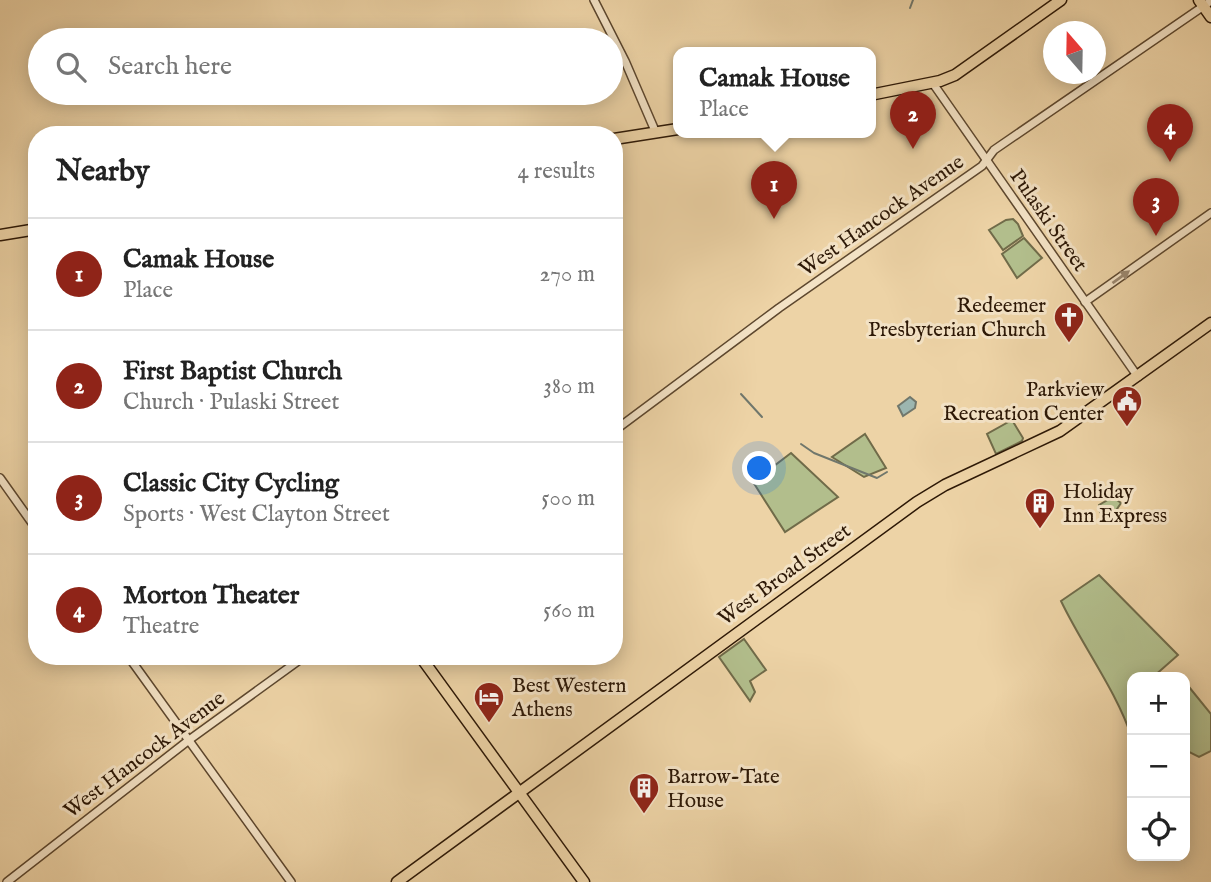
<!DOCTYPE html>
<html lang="en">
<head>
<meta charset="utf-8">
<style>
	:root { --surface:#fff; --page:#f6f6f6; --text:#222; --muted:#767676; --line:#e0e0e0; --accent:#8f2418 }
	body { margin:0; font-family:"IM FELL English",serif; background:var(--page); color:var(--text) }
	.controls { position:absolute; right:21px; bottom:21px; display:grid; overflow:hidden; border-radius:14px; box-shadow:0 4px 18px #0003 }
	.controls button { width:63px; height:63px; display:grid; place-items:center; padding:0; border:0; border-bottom:2px solid var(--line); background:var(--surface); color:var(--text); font:35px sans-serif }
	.compass { position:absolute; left:1043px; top:21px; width:63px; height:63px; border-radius:50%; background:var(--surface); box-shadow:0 4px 18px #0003; rotate:340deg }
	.you { position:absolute; left:760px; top:469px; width:24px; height:24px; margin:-18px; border:5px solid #fff; border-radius:50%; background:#1a73e8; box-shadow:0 0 0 10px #1a73e833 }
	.badge { display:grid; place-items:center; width:46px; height:46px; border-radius:50%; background:var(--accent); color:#fff; font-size:23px; font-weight:700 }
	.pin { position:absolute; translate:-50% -58px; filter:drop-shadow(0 2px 4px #0008) }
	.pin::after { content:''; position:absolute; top:37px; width:24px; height:21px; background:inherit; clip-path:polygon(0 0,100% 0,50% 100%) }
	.popup { position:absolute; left:673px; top:47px; width:203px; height:91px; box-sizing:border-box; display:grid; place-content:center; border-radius:14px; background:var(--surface); filter:drop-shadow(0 2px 5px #0005); font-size:23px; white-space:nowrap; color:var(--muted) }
	.popup b { font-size:26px; color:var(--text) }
	.popup::after { content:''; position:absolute; left:50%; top:100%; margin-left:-14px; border:14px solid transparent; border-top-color:var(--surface) }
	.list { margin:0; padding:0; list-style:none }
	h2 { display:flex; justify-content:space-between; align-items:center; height:91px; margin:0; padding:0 28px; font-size:30px }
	h2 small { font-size:23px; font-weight:400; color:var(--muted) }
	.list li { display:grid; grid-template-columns:46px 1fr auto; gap:21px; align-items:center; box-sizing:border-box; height:112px; padding:0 28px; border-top:2px solid var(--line) }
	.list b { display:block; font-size:26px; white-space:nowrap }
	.list p { margin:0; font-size:23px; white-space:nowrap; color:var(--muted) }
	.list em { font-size:23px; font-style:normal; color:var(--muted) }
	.icon { flex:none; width:38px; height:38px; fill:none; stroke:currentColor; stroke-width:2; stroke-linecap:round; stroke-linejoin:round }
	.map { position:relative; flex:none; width:1211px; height:882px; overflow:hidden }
	.search { position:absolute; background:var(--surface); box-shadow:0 4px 18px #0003; left:28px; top:28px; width:595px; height:77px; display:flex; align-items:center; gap:18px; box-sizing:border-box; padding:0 24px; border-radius:38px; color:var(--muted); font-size:26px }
	.panel { position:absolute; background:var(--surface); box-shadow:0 4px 18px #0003; left:28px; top:126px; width:595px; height:539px; border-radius:28px }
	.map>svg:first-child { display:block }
</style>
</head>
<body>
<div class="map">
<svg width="1211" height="882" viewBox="0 0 1211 882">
	<rect width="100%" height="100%" fill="#edd3a6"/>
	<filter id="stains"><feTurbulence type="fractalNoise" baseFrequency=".00286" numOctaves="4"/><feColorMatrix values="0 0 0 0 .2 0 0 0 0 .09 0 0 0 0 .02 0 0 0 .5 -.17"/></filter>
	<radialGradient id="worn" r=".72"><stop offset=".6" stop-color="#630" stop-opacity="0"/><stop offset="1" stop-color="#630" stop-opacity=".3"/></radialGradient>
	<g fill="#b2be8c" stroke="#706b49" stroke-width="2">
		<polygon points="1013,219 1018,224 1023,236 1003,250 989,230 1006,220"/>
		<polygon points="1024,238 1042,258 1017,278 1002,254"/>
		<polygon points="1012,420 1023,438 1022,441 996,454 987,434"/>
		<polygon points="865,434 886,468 864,477 832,457"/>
		<polygon points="791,453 838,497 785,532 753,482"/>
		<polygon points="1113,497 1121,503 1109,521 1100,512 1099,505"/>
		<path d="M1099 575 1178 655 1153 677H1132V738C1116 690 1083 647 1061 601Z"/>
		<polygon points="744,639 766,670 750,681 755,692 750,701 719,657"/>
		<polygon points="1185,682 1211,714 1211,751 1199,757 1185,750"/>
	</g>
	<polygon fill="#9cb6b0" stroke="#70776c" stroke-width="2" points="910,397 916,402 915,408 903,416 898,406"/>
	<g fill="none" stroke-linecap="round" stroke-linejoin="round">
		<g stroke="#70776c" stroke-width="2">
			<polyline points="910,8 913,0"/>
			<polyline points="741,394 762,417"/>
			<polyline points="801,444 814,453 877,478 887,472"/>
		</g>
		<g stroke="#5d472e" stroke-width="10">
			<g id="minor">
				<polyline points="594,0 625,61 656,133"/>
				<polyline points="932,82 1138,377"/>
				<polyline points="1085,302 1211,213"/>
				<polyline points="614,431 779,308 982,166 994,150 1211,1"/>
				<polyline points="0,478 37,530"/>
				<polyline points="128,656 291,882"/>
				<polyline points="7,882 189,740 305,656"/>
			</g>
		</g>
		<g stroke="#2d1806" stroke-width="13">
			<g id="major">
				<polyline points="1199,0 1211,17"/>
				<polyline points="870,95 940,81 955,75 1061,0"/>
				<polyline points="614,139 678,129"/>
				<polyline points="0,235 37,229"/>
				<polyline points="420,656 584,882"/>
				<polyline points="397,882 917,502 945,485 1060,431 1211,323"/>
			</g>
		</g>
		<use href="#minor" stroke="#f3e2c5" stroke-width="7"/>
		<use href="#major" stroke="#edd3a6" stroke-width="10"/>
	</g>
	<defs><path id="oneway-solid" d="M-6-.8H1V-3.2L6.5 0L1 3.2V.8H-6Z" transform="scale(1.75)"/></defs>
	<use fill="#9a876f" href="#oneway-solid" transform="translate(1121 277) rotate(-36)"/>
	<defs>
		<g id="church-pin" transform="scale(1.575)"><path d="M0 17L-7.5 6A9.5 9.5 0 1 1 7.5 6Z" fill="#8f2418" stroke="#f3e2c5"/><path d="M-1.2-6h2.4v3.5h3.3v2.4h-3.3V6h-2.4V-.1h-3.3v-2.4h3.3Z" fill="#fff"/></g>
		<g id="civic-pin" transform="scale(1.575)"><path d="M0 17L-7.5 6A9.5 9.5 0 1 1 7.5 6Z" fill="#8f2418" stroke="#f3e2c5"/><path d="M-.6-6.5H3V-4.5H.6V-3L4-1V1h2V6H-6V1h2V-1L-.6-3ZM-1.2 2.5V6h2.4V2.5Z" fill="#fff"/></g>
		<g id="building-pin" transform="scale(1.575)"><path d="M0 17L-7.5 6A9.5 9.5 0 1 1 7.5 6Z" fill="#8f2418" stroke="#f3e2c5"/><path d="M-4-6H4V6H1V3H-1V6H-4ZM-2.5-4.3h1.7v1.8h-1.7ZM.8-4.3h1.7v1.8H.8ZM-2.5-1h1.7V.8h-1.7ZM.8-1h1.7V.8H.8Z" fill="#fff"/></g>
		<g id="hotel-pin" transform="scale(1.575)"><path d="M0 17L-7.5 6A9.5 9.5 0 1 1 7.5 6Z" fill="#8f2418" stroke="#f3e2c5"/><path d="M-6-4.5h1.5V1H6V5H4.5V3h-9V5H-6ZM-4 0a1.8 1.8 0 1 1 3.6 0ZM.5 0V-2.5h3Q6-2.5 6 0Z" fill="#fff"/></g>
	</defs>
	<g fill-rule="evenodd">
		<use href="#church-pin" x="1069" y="317"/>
		<use href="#civic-pin" x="1127" y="401"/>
		<use href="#building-pin" x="1040" y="503"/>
		<use href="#hotel-pin" x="489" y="697"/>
		<use href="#building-pin" x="644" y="788"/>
	</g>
	<g text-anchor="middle" stroke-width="6" stroke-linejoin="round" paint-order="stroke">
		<g font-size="21" fill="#2d1806" stroke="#f3e2c5">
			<text transform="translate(881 215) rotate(-35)" y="7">West Hancock Avenue</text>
			<text transform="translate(1049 220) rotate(55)" y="7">Pulaski Street</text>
			<text transform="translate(784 574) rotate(-36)" y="7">West Broad Street</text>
			<text transform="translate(144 754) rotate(-37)" y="7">West Hancock Avenue</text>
		</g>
		<g font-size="21" fill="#2d1806" stroke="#f3e2c5" text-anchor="start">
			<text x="1046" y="312" text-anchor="end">Redeemer<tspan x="1046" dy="24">Presbyterian Church</tspan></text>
			<text x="1104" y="396" text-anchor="end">Parkview<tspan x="1104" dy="24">Recreation Center</tspan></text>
			<text x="1063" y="498">Holiday<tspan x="1063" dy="24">Inn Express</tspan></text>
			<text x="512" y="692">Best Western<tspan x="512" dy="24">Athens</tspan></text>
			<text x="667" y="783">Barrow-Tate<tspan x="667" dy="24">House</tspan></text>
		</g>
	</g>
	<rect width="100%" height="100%" filter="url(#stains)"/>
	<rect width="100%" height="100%" fill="url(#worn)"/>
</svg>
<div class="controls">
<button>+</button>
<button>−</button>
<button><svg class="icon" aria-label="locate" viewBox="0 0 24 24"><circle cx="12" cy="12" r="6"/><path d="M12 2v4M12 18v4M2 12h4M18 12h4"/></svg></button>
</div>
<svg class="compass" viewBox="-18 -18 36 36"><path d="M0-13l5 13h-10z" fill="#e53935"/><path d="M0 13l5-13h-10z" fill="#767676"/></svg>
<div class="you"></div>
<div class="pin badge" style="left:774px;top:219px">1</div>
<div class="popup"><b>Camak House</b>Place</div>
<div class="pin badge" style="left:913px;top:149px">2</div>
<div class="pin badge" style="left:1156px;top:236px">3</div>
<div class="pin badge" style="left:1170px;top:162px">4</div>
<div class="search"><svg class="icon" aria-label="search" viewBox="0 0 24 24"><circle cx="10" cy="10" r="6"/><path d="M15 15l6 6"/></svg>Search here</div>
<section class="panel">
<h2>Nearby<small>4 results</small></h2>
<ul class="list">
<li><span class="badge">1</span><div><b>Camak House</b><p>Place</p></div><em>270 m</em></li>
<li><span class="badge">2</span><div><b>First Baptist Church</b><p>Church · Pulaski Street</p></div><em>380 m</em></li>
<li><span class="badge">3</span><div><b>Classic City Cycling</b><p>Sports · West Clayton Street</p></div><em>500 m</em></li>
<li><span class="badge">4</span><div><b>Morton Theater</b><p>Theatre</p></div><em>560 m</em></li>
</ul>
</section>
</div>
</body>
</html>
